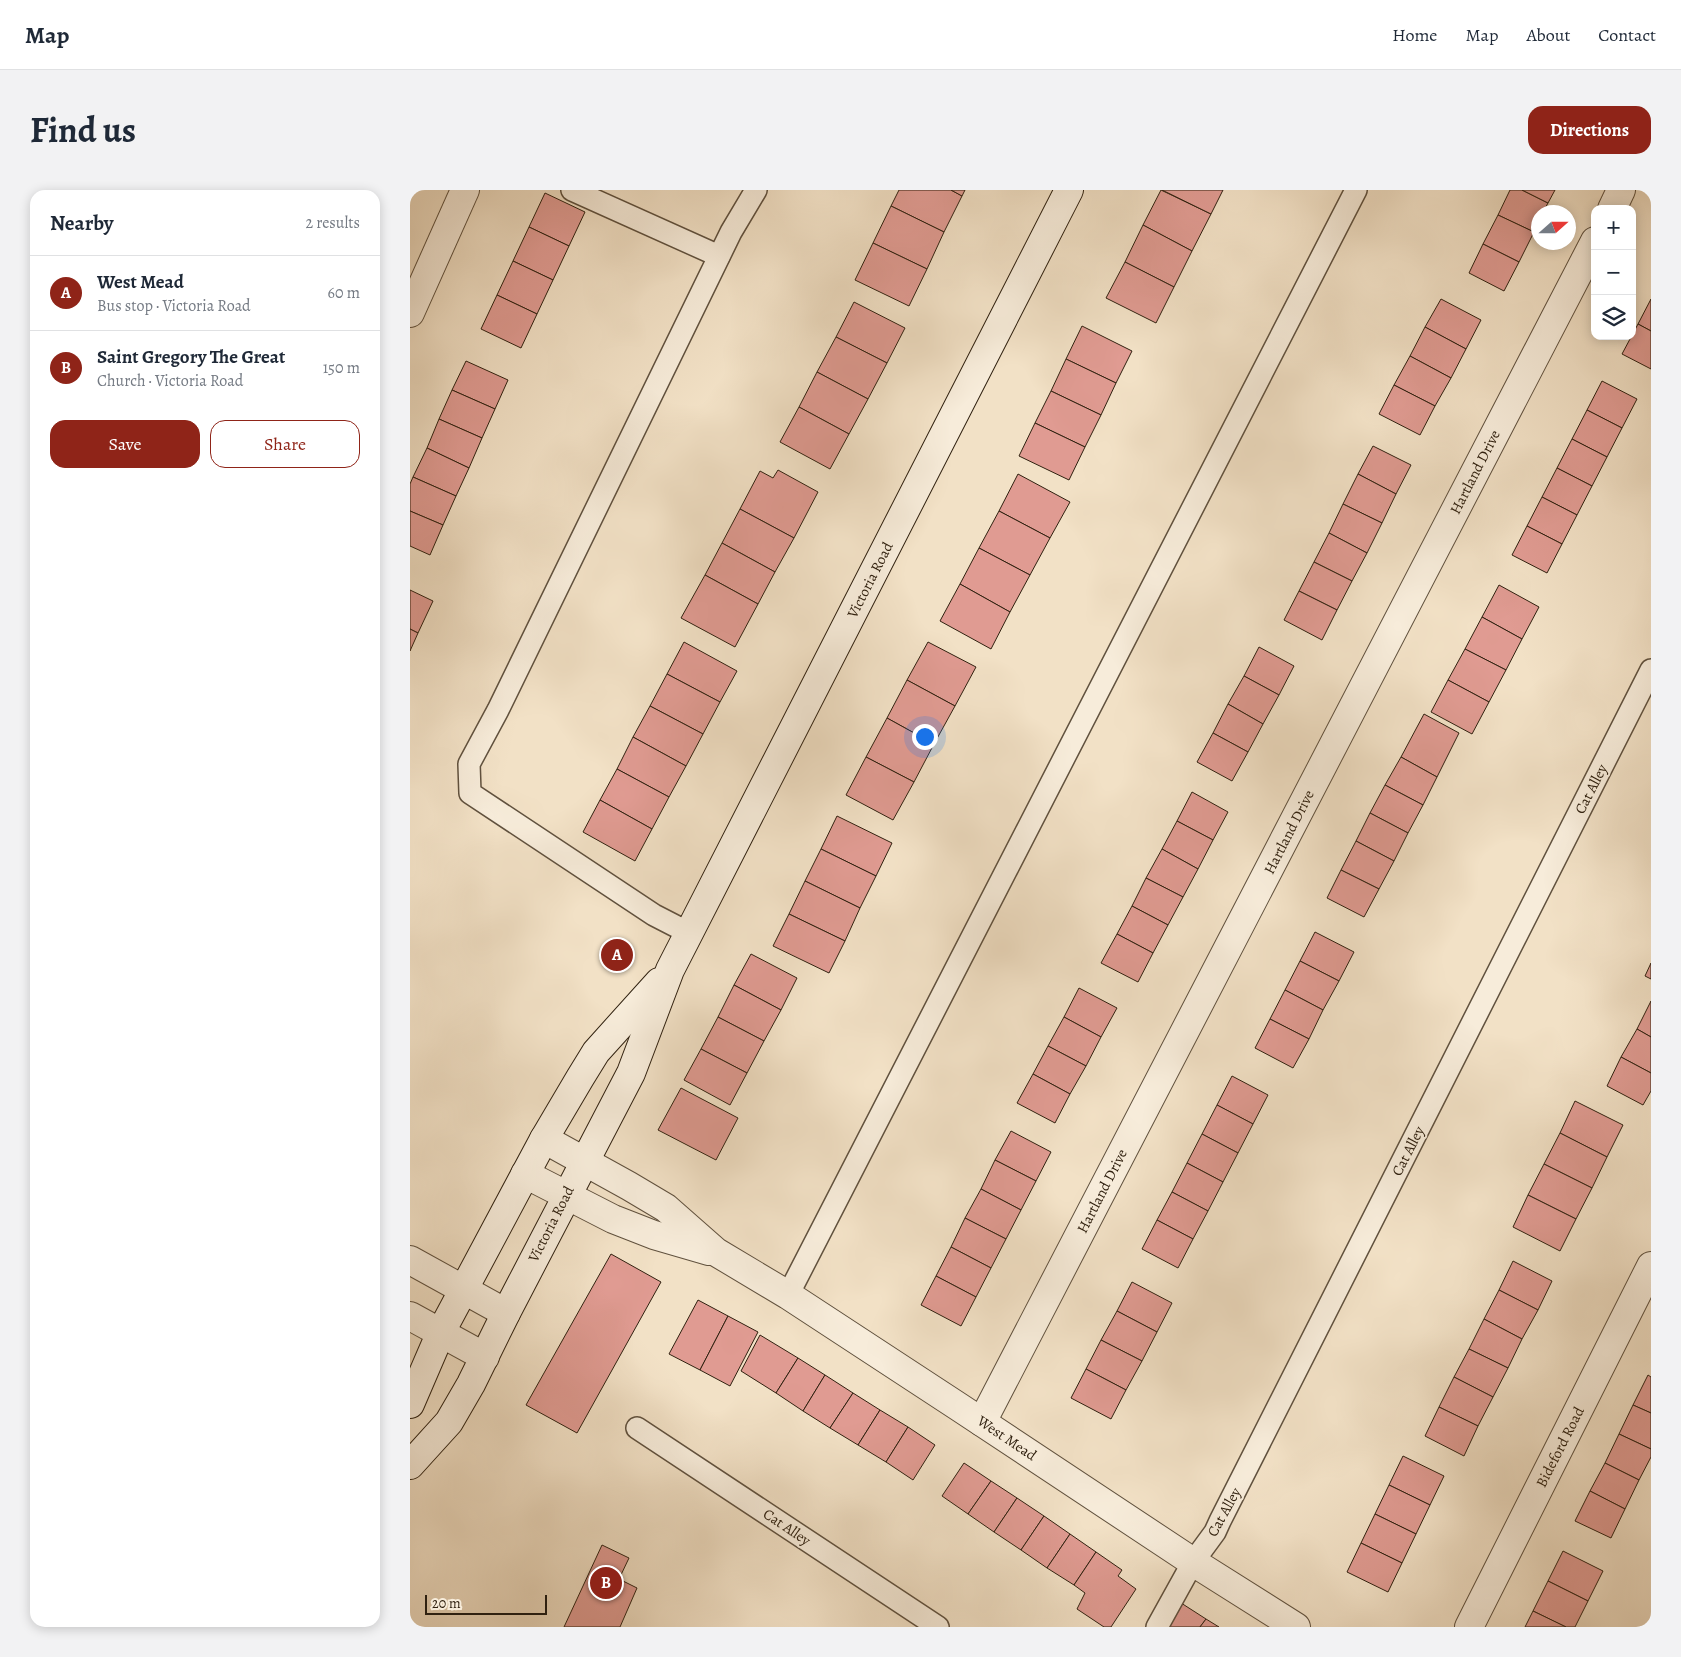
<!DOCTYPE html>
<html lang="en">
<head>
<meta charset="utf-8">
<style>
	:root { --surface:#fff; --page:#f2f2f3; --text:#1f2937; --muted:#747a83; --line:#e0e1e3; --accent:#8f2418 }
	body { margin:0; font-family:Alegreya,serif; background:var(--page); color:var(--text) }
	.controls { position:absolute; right:15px; top:15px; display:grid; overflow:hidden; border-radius:10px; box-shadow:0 2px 12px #0003 }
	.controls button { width:45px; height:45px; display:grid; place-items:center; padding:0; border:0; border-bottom:1px solid var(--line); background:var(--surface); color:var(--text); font:25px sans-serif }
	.compass { position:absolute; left:1121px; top:15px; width:45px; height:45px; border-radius:50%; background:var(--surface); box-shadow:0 2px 12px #0003; rotate:69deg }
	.scale { position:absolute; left:15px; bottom:12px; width:122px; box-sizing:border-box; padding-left:5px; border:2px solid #302110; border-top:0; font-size:14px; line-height:18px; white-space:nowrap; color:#302110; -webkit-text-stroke:4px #f7ecda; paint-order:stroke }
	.you { position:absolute; left:514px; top:546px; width:18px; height:18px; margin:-12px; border:4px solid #fff; border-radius:50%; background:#1a73e8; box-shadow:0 0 0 8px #1a73e833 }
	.badge { display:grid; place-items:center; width:32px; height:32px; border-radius:50%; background:var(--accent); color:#fff; font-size:16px; font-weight:700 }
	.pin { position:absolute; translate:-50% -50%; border:2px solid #fff; box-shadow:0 1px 5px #0006 }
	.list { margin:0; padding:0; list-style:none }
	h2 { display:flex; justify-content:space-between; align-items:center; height:65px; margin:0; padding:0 20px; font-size:21px }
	h2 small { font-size:16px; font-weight:400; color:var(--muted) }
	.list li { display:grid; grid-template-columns:32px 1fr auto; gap:15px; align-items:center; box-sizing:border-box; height:75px; padding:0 20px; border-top:1px solid var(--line) }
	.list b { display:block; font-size:19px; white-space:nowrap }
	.list p { margin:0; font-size:16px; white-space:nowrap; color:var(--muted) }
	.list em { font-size:16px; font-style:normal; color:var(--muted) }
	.actions { display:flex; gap:10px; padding:15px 20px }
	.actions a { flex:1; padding:11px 0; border:1px solid var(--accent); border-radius:15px; text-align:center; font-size:18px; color:var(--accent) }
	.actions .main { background:var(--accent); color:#fff }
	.icon { flex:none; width:28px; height:28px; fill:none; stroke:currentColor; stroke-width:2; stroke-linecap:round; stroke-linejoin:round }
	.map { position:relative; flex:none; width:1241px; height:1437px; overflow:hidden; border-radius:15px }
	header { display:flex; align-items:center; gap:30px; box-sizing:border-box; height:70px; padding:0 25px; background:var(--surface); border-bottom:1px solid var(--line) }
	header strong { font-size:24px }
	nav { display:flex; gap:28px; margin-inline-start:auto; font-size:18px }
	.intro { display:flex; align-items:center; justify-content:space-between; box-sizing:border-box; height:120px; padding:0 30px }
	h1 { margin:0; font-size:35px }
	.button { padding:12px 22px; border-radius:15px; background:var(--accent); color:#fff; font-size:18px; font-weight:700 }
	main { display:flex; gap:30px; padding:0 30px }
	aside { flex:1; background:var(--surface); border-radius:15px; box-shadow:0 2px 12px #0003 }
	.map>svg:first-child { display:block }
</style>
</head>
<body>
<header>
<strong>Map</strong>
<nav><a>Home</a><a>Map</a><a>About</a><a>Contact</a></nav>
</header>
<div class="intro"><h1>Find us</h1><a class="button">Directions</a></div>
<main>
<aside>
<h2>Nearby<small>2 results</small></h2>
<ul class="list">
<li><span class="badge">A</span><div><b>West Mead</b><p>Bus stop · Victoria Road</p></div><em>60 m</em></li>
<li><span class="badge">B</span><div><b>Saint Gregory The Great</b><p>Church · Victoria Road</p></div><em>150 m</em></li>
</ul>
<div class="actions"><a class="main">Save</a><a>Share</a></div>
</aside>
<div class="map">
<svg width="1241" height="1437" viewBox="0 0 1241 1437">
	<rect width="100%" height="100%" fill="#f2e1c6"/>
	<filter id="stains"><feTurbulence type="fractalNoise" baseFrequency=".004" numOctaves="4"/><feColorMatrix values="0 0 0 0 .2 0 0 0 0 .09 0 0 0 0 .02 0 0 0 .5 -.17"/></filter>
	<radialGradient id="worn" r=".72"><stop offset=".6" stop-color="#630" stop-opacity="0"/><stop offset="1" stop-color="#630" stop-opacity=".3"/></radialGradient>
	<g fill="#e09b92" stroke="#302110">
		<polygon points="489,0 541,0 552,6 534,42 481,16"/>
		<polygon points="541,0 555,0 552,6"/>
		<polygon points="751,0 801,24 782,61 733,35"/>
		<polygon points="752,0 813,0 801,24"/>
		<polygon points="1100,0 1112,0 1138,13 1133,22 1128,22 1128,32 1124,42 1088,25"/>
		<polygon points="1112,0 1145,0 1138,13"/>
		<polygon points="135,3 175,22 159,56 119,37"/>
		<polygon points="481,16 534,42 517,79 463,53"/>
		<polygon points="1088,25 1124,42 1109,72 1073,54"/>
		<polygon points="733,35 782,61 764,97 715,72"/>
		<polygon points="119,37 159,56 143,90 103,71"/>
		<polygon points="463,53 517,79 499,116 445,90"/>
		<polygon points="1073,54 1109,72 1094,101 1059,83"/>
		<polygon points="103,71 143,90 127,124 87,105"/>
		<polygon points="715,72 764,97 746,133 696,108"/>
		<polygon points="87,105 127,124 111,158 71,139"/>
		<polygon points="1031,109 1071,130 1056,159 1015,137"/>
		<polygon points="1241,109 1241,141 1228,134"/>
		<polygon points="444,112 495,138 477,173 426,147"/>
		<polygon points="1228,134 1241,141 1241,179 1212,164"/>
		<polygon points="672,136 722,161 706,193 656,169"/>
		<polygon points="1015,137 1056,159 1041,188 1000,166"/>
		<polygon points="426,147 477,173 458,209 407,182"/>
		<polygon points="1000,166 1041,188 1025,216 984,195"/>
		<polygon points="656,169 706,193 691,225 641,201"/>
		<polygon points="56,171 98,190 85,219 42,200"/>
		<polygon points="407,182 458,209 439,244 389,217"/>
		<polygon points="1192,191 1227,209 1212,238 1177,220"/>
		<polygon points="984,195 1025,216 1010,245 969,224"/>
		<polygon points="42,200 85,219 72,248 29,229"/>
		<polygon points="641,201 691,225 675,257 625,233"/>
		<polygon points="389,217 439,244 420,279 370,252"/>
		<polygon points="1177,220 1212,238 1197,267 1162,249"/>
		<polygon points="29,229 72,248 59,278 17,258"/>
		<polygon points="625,233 675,257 659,290 609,266"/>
		<polygon points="1162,249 1197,267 1182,296 1147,278"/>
		<polygon points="963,256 1001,275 986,304 948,284"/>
		<polygon points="17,258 59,278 46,306 3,287"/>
		<polygon points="1147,278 1182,296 1167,325 1132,307"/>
		<polygon points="368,280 408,302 384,348 330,319 350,281 363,288"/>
		<polygon points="608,284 660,312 640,348 589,321"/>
		<polygon points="948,284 986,304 972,333 933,314"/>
		<polygon points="3,287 46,306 33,335 0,321 0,294"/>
		<polygon points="1132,307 1167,325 1152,354 1117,336"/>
		<polygon points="933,314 972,333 957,363 919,343"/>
		<polygon points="330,319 384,348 365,382 312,353"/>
		<polygon points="0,321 33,335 20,365 0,356"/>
		<polygon points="589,321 640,348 620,385 569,358"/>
		<polygon points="1117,336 1152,354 1137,383 1102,365"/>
		<polygon points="919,343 957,363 942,391 904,372"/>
		<polygon points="312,353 365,382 348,414 295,385"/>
		<polygon points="569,358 620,385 600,422 550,394"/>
		<polygon points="904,372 942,391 927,420 889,401"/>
		<polygon points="295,385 348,414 325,457 271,428"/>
		<polygon points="550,394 600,422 581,459 530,431"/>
		<polygon points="1089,395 1129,417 1112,449 1072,427"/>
		<polygon points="0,400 23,411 8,443 0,439"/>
		<polygon points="889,401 927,420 912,450 874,430"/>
		<polygon points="1072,427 1112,449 1096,480 1055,459"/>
		<polygon points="0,439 8,443 0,461"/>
		<polygon points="274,452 327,481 310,512 257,484"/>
		<polygon points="518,452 566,477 545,516 497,490"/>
		<polygon points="849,457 884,476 869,505 834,486"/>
		<polygon points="1055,459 1096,480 1079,512 1038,490"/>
		<polygon points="257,484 310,512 293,544 240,516"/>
		<polygon points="834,486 869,505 853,534 818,514"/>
		<polygon points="497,490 545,516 524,554 477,528"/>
		<polygon points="1038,490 1079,512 1062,544 1021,522"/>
		<polygon points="818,514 853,534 838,562 803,543"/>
		<polygon points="240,516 293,544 276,576 223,547"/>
		<polygon points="1014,524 1049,543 1027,587 991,567"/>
		<polygon points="477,528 524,554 504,592 456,567"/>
		<polygon points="803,543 838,562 822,591 787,572"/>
		<polygon points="223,547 276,576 259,607 207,579"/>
		<polygon points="456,567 504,592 483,630 436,605"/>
		<polygon points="991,567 1027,587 1013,615 975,595"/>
		<polygon points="207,579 259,607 242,639 190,610"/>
		<polygon points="975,595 1013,615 998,643 960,623"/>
		<polygon points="782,602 818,622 803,650 767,631"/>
		<polygon points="190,610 242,639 225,671 173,642"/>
		<polygon points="960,623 998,643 984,671 946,651"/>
		<polygon points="427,626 482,653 466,686 411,659"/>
		<polygon points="767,631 803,650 788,679 752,659"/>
		<polygon points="946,651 984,671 969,699 931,680"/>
		<polygon points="411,659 466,686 450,718 395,691"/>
		<polygon points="752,659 788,679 773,707 736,688"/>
		<polygon points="931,680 969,699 954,727 917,708"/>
		<polygon points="736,688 773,707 758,735 722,716"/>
		<polygon points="395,691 450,718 435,751 379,724"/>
		<polygon points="722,716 758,735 743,763 707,744"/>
		<polygon points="379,724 435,751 419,783 363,756"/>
		<polygon points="905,742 944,762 929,791 890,771"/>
		<polygon points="707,744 743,763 728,792 691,773"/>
		<polygon points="341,764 387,788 371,820 324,795"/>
		<polygon points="890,771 929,791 913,820 875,800"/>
		<polygon points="1241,773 1241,789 1235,786"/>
		<polygon points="324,795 371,820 354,851 308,827"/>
		<polygon points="669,798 707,818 691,847 654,827"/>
		<polygon points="875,800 913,820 899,849 860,829"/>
		<polygon points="1241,811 1241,847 1227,839"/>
		<polygon points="308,827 354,851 337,883 291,859"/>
		<polygon points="654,827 691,847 676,876 638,856"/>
		<polygon points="860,829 899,849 883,878 845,858"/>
		<polygon points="1227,839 1241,847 1241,883 1211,867"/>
		<polygon points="638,856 676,876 660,904 623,884"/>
		<polygon points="291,859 337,883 320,915 274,890"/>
		<polygon points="1211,867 1241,883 1241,901 1233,915 1197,896"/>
		<polygon points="623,884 660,904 645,933 607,913"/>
		<polygon points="822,886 858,905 843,934 807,915"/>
		<polygon points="271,898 328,928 306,970 248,940"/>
		<polygon points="1165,911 1213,935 1197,967 1150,943"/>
		<polygon points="807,915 843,934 828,963 792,944"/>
		<polygon points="601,941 641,962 626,991 585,970"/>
		<polygon points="1150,943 1197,967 1182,998 1134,974"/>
		<polygon points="792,944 828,963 813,992 777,973"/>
		<polygon points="585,970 626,991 611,1020 571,999"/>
		<polygon points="777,973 813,992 798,1021 762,1002"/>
		<polygon points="1134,974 1182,998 1166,1029 1118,1005"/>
		<polygon points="571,999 611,1020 596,1049 555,1028"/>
		<polygon points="762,1002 798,1021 783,1049 747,1030"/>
		<polygon points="1118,1005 1166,1029 1150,1061 1103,1037"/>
		<polygon points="555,1028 596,1049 581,1078 541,1057"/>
		<polygon points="747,1030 783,1049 768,1078 732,1059"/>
		<polygon points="541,1057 581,1078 566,1107 526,1086"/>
		<polygon points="201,1064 251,1092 167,1243 116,1215"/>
		<polygon points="1103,1071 1142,1091 1128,1120 1089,1100"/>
		<polygon points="526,1086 566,1107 551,1136 511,1115"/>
		<polygon points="722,1092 762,1113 747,1142 707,1121"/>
		<polygon points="1089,1100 1128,1120 1112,1149 1074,1129"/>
		<polygon points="288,1110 318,1126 290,1180 259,1164"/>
		<polygon points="707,1121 747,1142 732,1171 691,1150"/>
		<polygon points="318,1126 348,1142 320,1196 290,1180"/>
		<polygon points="1074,1129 1112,1149 1098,1178 1059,1159"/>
		<polygon points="350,1145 388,1168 366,1203 331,1181"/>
		<polygon points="691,1150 732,1171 716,1200 676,1179"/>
		<polygon points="1059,1159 1098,1178 1083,1207 1044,1187"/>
		<polygon points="388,1168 415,1185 393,1221 366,1203"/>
		<polygon points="676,1179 716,1200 701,1229 661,1208"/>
		<polygon points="415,1185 443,1203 420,1238 393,1221"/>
		<polygon points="1238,1185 1241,1187 1241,1223 1223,1215"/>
		<polygon points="1044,1187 1083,1207 1068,1236 1029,1217"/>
		<polygon points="443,1203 470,1220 448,1255 420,1238"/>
		<polygon points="1223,1215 1241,1223 1241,1259 1209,1244"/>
		<polygon points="1029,1217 1068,1236 1054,1266 1015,1246"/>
		<polygon points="470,1220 498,1237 476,1272 448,1255"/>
		<polygon points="498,1237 525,1255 503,1290 476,1272"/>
		<polygon points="1209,1244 1241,1259 1241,1267 1229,1290 1195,1273"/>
		<polygon points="993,1266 1034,1286 1020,1315 979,1295"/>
		<polygon points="554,1273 581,1291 558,1324 532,1306"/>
		<polygon points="1195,1273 1229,1290 1215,1319 1180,1301"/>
		<polygon points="581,1291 607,1308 584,1342 558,1324"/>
		<polygon points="979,1295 1020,1315 1006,1344 965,1324"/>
		<polygon points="1180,1301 1215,1319 1201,1348 1165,1331"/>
		<polygon points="607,1308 634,1326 611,1360 584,1342"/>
		<polygon points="965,1324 1006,1344 992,1373 951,1353"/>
		<polygon points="634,1326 660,1344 637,1378 611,1360"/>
		<polygon points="660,1344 686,1362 664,1395 637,1378"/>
		<polygon points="951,1353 992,1373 978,1402 937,1382"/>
		<polygon points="192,1355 219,1368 209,1389 227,1398 210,1437 154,1437"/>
		<polygon points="1153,1361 1193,1381 1178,1411 1138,1391"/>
		<polygon points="686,1362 712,1380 708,1386 726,1399 701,1437 694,1437 667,1419 675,1403 664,1395"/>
		<polygon points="1138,1391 1178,1411 1165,1437 1156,1437 1123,1421"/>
		<polygon points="768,1411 796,1429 790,1437 751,1437"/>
		<polygon points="1123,1421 1156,1437 1115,1437"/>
		<polygon points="796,1429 809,1437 790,1437"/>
	</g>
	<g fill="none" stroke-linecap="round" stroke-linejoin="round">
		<g stroke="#60513e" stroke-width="24">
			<g id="lane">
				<polyline points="162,0 309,66"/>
				<polyline points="279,743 244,725 60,603 59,574 88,520 321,42 346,0"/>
				<polyline points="378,1105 946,0"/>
				<polyline points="227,1238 528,1437"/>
				<polyline points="747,1437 783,1372 805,1342 810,1331 1241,480"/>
			</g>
		</g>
		<g stroke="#60513e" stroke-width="30">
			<g id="street">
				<polyline points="1202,19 1211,0"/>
				<polyline points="0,123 55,0"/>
				<polyline points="134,949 219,996 256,1018 306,1062 378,1105 549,1217 783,1372 886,1437"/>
				<polyline points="115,984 203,1029 244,1045 299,1061"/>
				<polyline points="0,1070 96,1123"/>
				<polyline points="0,1126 75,1167"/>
				<polyline points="572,1232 1185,51"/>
				<polyline points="1059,1437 1241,1076"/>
			</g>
		</g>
		<g stroke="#302110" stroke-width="30">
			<g id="secondary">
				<polyline points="0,1214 31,1142 134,949 170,888 186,862 249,792"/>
				<polyline points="0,1275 39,1232 61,1194 96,1123 221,883 260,780 659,0"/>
			</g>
		</g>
		<use href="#lane" stroke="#f7ecda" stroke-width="21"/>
		<use href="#street" stroke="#f7ecda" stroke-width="28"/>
		<use href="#secondary" stroke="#f7ecda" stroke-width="28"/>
	</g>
	<g text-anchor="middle" stroke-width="4" stroke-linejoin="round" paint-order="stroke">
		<g font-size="15" fill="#302110" stroke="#f7ecda">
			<text transform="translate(1065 282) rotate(-63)" y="5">Hartland Drive</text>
			<text transform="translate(460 390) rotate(-63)" y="5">Victoria Road</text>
			<text transform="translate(1181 599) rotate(-63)" y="5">Cat Alley</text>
			<text transform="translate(879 642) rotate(-63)" y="5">Hartland Drive</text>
			<text transform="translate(998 961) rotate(-63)" y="5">Cat Alley</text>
			<text transform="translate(692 1001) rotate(-63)" y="5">Hartland Drive</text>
			<text transform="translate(141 1034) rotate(-63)" y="5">Victoria Road</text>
			<text transform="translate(597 1248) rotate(34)" y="5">West Mead</text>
			<text transform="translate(1150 1257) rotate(-63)" y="5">Bideford Road</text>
			<text transform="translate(814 1322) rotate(-61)" y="5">Cat Alley</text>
			<text transform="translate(377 1337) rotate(34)" y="5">Cat Alley</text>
		</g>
	</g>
	<rect width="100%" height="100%" filter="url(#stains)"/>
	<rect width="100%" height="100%" fill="url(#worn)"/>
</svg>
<div class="controls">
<button>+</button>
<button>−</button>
<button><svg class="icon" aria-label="layers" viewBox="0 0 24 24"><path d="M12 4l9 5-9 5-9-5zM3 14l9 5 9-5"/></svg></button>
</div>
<svg class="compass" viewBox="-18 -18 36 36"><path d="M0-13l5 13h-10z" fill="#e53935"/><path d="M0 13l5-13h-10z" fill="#747a83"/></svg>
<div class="scale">20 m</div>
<div class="you"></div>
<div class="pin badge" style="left:207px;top:765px">A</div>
<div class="pin badge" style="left:196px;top:1393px">B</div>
</div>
</main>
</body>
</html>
